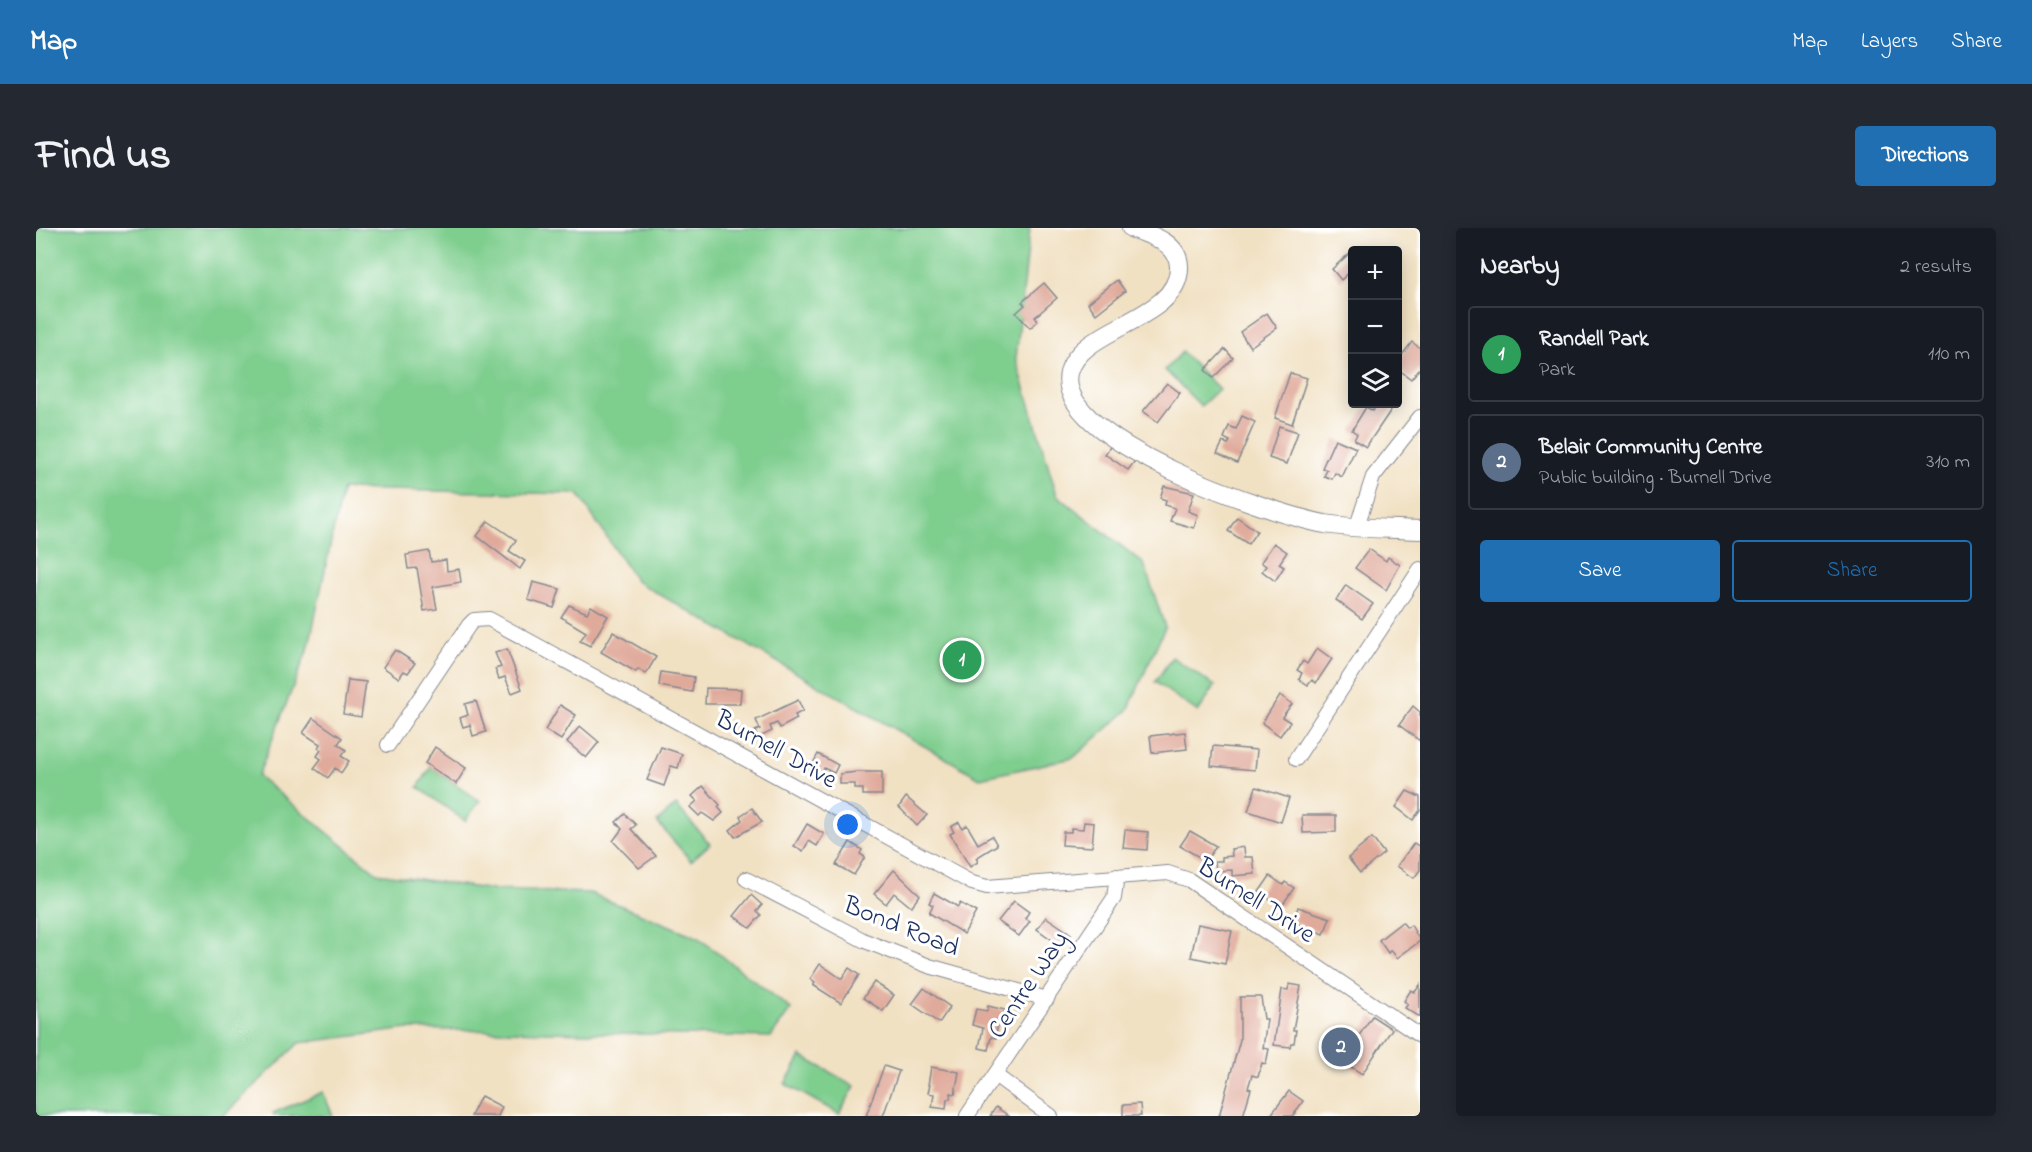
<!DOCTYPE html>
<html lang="en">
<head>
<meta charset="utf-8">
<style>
	:root { --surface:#171b24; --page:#242831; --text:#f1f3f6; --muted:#9ea1a6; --line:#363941; --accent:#1f6fb2 }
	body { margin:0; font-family:"Indie Flower",sans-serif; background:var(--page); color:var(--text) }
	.controls { position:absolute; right:18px; top:18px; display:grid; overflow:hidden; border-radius:6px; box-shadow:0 3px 15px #0003 }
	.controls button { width:54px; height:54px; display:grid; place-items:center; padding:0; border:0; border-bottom:2px solid var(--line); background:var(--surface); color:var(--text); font:30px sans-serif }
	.you { position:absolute; left:812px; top:597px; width:21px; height:21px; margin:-15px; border:4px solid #fff; border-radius:50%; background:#1a73e8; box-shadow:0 0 0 9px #1a73e833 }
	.badge { display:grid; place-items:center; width:39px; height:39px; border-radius:50%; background:var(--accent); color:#fff; font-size:20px; font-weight:700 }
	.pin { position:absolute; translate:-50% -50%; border:3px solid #fff; box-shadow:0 2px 6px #0006 }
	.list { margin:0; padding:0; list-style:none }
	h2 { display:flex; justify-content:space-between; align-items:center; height:78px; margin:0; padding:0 24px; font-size:26px }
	h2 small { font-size:20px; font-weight:400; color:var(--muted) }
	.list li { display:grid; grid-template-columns:39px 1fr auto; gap:18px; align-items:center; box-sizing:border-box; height:96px; margin:0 12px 12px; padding:0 12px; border:2px solid var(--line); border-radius:6px }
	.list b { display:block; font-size:22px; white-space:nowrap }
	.list p { margin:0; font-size:20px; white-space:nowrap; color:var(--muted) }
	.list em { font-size:20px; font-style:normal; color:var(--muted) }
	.actions { display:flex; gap:12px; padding:18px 24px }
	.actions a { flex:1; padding:14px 0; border:2px solid var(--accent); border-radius:6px; text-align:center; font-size:21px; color:var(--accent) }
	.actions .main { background:var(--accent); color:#fff }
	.icon { flex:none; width:33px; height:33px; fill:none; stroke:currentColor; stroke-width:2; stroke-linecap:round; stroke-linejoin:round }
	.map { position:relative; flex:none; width:1384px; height:888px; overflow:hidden; border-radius:6px }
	header { display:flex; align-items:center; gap:36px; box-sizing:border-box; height:84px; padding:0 30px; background:var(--accent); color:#fff }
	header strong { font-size:28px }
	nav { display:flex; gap:33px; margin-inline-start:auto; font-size:21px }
	.intro { display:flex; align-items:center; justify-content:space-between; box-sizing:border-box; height:144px; padding:0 36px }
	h1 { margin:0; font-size:42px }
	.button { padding:15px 27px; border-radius:6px; background:var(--accent); color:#fff; font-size:21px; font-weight:700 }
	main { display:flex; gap:36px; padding:0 36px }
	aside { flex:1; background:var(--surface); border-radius:6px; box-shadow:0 3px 15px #0003 }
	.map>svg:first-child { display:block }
</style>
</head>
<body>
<header>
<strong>Map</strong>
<nav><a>Map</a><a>Layers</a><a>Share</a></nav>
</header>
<div class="intro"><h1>Find us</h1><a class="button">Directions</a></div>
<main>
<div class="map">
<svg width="1384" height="888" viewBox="0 0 1384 888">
	<rect width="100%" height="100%" fill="#fff"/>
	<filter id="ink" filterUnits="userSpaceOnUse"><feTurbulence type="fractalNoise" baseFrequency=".0167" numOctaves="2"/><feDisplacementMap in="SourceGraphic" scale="12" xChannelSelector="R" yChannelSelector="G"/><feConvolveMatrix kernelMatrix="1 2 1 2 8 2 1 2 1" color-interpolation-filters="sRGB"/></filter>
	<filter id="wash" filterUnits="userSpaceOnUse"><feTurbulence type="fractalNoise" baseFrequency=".008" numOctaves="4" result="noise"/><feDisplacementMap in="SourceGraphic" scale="24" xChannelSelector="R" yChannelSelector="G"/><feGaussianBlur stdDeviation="1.35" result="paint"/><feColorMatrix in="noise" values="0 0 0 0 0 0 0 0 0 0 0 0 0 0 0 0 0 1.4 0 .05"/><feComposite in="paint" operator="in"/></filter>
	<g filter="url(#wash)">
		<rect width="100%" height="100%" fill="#f1e1c3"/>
		<g fill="#7ece8e" stroke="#4c7e76" stroke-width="1.5">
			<polygon points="0,0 994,0 980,130 1021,267 1108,336 1129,399 1092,482 1037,530 944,550 600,353 542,266 306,261 273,418 222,548 341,645 458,662 554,665 661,709 755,781 735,809 372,801 263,815 187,888 0,888"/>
			<polygon points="1146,124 1183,161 1165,178 1129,142"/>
			<polygon points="1136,429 1179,458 1162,484 1119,454"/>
			<polygon points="395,539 444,573 429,593 382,559"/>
			<polygon points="640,577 674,616 655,633 621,594"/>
			<polygon points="765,828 819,858 803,886 749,856"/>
			<polygon points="287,864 297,888 238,888 237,885"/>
		</g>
		<g id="blocks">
			<g fill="#e0aa9b">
				<polygon points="1316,23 1316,47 1314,44 1305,52 1296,41"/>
				<polygon points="1081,52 1089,63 1060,86 1052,75"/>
				<polygon points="1008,55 1021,70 999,89 1002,93 994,100 980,85 989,77 986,74"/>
				<polygon points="1231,85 1241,100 1214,119 1204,104"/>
				<polygon points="1376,114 1384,120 1384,140 1375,151 1362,141 1362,132"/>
				<polygon points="1189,121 1197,130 1177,150 1169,142"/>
				<polygon points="1254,145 1271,150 1256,196 1239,190"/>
				<polygon points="1131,155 1144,165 1122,194 1107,183"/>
				<polygon points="1341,176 1359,176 1330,219 1318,212 1321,206 1316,202 1330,179 1337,183"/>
				<polygon points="1206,188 1219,194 1201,235 1181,226 1187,214 1192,216 1194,213 1188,210 1193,198 1200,201"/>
				<polygon points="1243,198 1262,204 1251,236 1233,230"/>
				<polygon points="1299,211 1320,220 1306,249 1299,245 1296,251 1288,248 1291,242 1286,240"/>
				<polygon points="1076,216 1099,233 1092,242 1069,226"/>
				<polygon points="1128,258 1158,265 1152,283 1162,287 1158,300 1134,293 1139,280 1129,277 1130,272 1124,270"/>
				<polygon points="1201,289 1221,303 1212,316 1192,303"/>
				<polygon points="452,293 480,312 473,323 489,333 484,341 441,308"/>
				<polygon points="1238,315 1251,324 1243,336 1248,339 1239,353 1226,343 1230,338 1225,334"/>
				<polygon points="1333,321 1350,333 1352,329 1364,337 1350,362 1319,340"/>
				<polygon points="393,323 395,334 410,332 411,343 423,341 425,354 397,359 401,381 388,383 381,340 372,341 370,327"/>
				<polygon points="497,354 524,361 518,380 492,372"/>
				<polygon points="1310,357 1337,376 1326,391 1300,372"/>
				<polygon points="533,377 551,385 555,378 572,388 554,418 544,413 550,404 525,389"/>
				<polygon points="577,404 620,429 610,446 602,441 600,444 565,424"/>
				<polygon points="1281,420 1296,431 1280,455 1276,452 1272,457 1263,451 1266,445 1261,442 1267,433 1271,436"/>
				<polygon points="471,421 486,461 476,465 469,449 463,451 459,441 465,439 459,425"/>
				<polygon points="359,422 379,435 372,445 368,443 363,450 347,439"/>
				<polygon points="625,444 658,449 656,464 623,458"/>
				<polygon points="312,452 330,454 325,489 307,486"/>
				<polygon points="670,460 705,461 704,476 669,476"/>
				<polygon points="1244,467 1256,476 1246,489 1254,494 1244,508 1226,495"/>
				<polygon points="762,472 767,483 759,487 761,491 744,500 741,495 734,498 736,503 722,510 719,503 724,501 720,492"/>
				<polygon points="440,473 450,504 437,508 434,497 427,499 424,490 432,487 429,476"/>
				<polygon points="524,477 540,487 525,512 509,502"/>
				<polygon points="1377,478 1384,484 1384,513 1363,497"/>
				<polygon points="277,490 306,510 302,516 310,522 305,528 313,533 305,545 299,540 292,550 278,540 285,531 281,528 285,522 282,520 284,516 267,505"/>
				<polygon points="544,498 563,514 550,530 531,514"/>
				<polygon points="1149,504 1151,521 1116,525 1114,508"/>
				<polygon points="1177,518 1221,522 1219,542 1175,538"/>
				<polygon points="399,519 430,540 420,556 389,535"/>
				<polygon points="625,519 646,526 642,540 635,538 628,558 611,552"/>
				<polygon points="782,526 802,537 798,545 788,540 783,551 772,545"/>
				<polygon points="821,544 846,544 846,567 827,567 827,561 819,561 819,556 804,556 804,546"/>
				<polygon points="667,558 684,577 682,579 687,585 678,593 666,585 663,588 654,579 661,573 656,568"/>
				<polygon points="1220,559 1253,570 1245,594 1212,583"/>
				<polygon points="1371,563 1384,569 1384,582 1377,592 1360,579"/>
				<polygon points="870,569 891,587 881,598 863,579"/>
				<polygon points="716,580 726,594 699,609 694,602 706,592 704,588"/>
				<polygon points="589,586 600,597 595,601 620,628 603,640 577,613 586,601 580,594"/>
				<polygon points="1266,587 1300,587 1300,604 1267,605"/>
				<polygon points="923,594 926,600 931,597 942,616 956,608 961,617 940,630 942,634 934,639 914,606 918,604 915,599"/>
				<polygon points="1048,594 1058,595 1056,619 1026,617 1027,604 1035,604 1035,600 1047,601"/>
				<polygon points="771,596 788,606 781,618 773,613 767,623 758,618"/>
				<polygon points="1089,602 1112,604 1111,622 1087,620"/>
				<polygon points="1154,603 1180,618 1170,633 1144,618"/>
				<polygon points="1336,610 1348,625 1324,645 1312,630"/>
				<polygon points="814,614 826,622 824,626 829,629 818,647 800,637"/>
				<polygon points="1378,615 1384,619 1384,642 1378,650 1361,638"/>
				<polygon points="1208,619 1209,629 1217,629 1219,646 1196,648 1196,642 1180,643 1179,633 1186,633 1186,629 1196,628 1195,621"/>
				<polygon points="858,642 884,667 875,679 858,665 850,676 838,666"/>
				<polygon points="1234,648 1247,657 1249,654 1258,660 1245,679 1223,664"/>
				<polygon points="898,665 922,679 924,675 940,684 928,706 893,685 897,677 893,675"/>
				<polygon points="715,667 726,677 721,683 725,687 714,700 698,688"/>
				<polygon points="978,673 993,684 989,690 994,693 983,708 962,693"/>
				<polygon points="1262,679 1294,690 1288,706 1257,694"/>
				<polygon points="1010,689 1035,706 1026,719 1001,701"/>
				<polygon points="1366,694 1371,700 1375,697 1384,713 1361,730 1355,722 1352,725 1343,712"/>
				<polygon points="1162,696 1196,703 1189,736 1155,729"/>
				<polygon points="784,736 806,751 813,740 823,747 805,775 777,757 779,755 774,751"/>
				<polygon points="838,754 858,767 847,783 827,770"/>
				<polygon points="1253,756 1265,758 1257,802 1260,802 1258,815 1255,815 1254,819 1238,817 1246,761 1252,762"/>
				<polygon points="1384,757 1384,789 1369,780 1372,776 1368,773 1375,762 1379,764"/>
				<polygon points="888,760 914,779 903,795 876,776"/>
				<polygon points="1204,769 1225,769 1228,791 1231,791 1227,820 1233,821 1230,836 1226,835 1222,849 1216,847 1212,860 1215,861 1207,888 1183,888 1204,812"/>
				<polygon points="952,778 969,782 966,792 962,791 960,810 955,809 952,822 943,820 947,800 936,797 940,781 951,783"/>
				<polygon points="1336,788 1356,801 1326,846 1306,833"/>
				<polygon points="848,838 863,843 847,888 830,888"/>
				<polygon points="895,839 923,844 919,866 915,865 914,871 911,871 910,881 896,879 898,866 892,865 894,857 892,857"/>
				<polygon points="1253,863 1267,873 1257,888 1234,888"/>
				<polygon points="445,868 466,879 462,888 435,888"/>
				<polygon points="1104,876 1105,888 1087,888 1087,877"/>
				<polygon points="960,879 973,888 954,888"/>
			</g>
		</g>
	</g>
	<g filter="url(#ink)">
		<use href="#blocks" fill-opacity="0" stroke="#868890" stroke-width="1.5"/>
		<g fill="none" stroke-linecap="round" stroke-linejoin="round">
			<g stroke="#868890" stroke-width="16">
				<g id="street">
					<polyline points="1321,298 1337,249 1384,189"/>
					<polyline points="352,517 433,397 438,392 453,391 936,655 951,659 1132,645 1153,652 1384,808"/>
					<polyline points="1260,531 1384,341"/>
					<polyline points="710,651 829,713 893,738 1011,771"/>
					<polyline points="959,847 1015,888"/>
					<polyline points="931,888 1078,670 1081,648"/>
				</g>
			</g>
			<g stroke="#868890" stroke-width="20">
				<path id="secondary" d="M1095 0C1115 7 1144 15 1143 40 1142 93 1043 99 1033 145 1018 213 1237 286 1289 296 1319 301 1353 300 1384 302"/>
			</g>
			<use href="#street" stroke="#fff" stroke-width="14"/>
			<use href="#secondary" stroke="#fff" stroke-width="18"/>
		</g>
	</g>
	<g text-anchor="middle" stroke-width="6" stroke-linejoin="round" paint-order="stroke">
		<g font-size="26" fill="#1b2f5e" stroke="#fff">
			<text transform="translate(741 520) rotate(29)" y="9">Burnell Drive</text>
			<text transform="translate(1221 671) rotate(33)" y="9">Burnell Drive</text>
			<text transform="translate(866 697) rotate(22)" y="9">Bond Road</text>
			<text transform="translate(991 756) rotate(-56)" y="9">Centre Way</text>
		</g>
	</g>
</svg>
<div class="controls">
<button>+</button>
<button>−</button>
<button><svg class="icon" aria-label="layers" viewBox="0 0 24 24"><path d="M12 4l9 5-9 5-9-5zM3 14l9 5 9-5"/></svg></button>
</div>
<div class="you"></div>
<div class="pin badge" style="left:926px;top:432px;background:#2e9e5b">1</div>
<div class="pin badge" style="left:1305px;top:819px;background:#5c6f8a">2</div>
</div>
<aside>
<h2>Nearby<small>2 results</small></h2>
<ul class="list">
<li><span class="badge" style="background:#2e9e5b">1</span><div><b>Randell Park</b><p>Park</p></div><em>110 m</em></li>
<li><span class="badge" style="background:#5c6f8a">2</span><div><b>Belair Community Centre</b><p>Public building · Burnell Drive</p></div><em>310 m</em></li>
</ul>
<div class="actions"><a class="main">Save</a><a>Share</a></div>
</aside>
</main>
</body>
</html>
